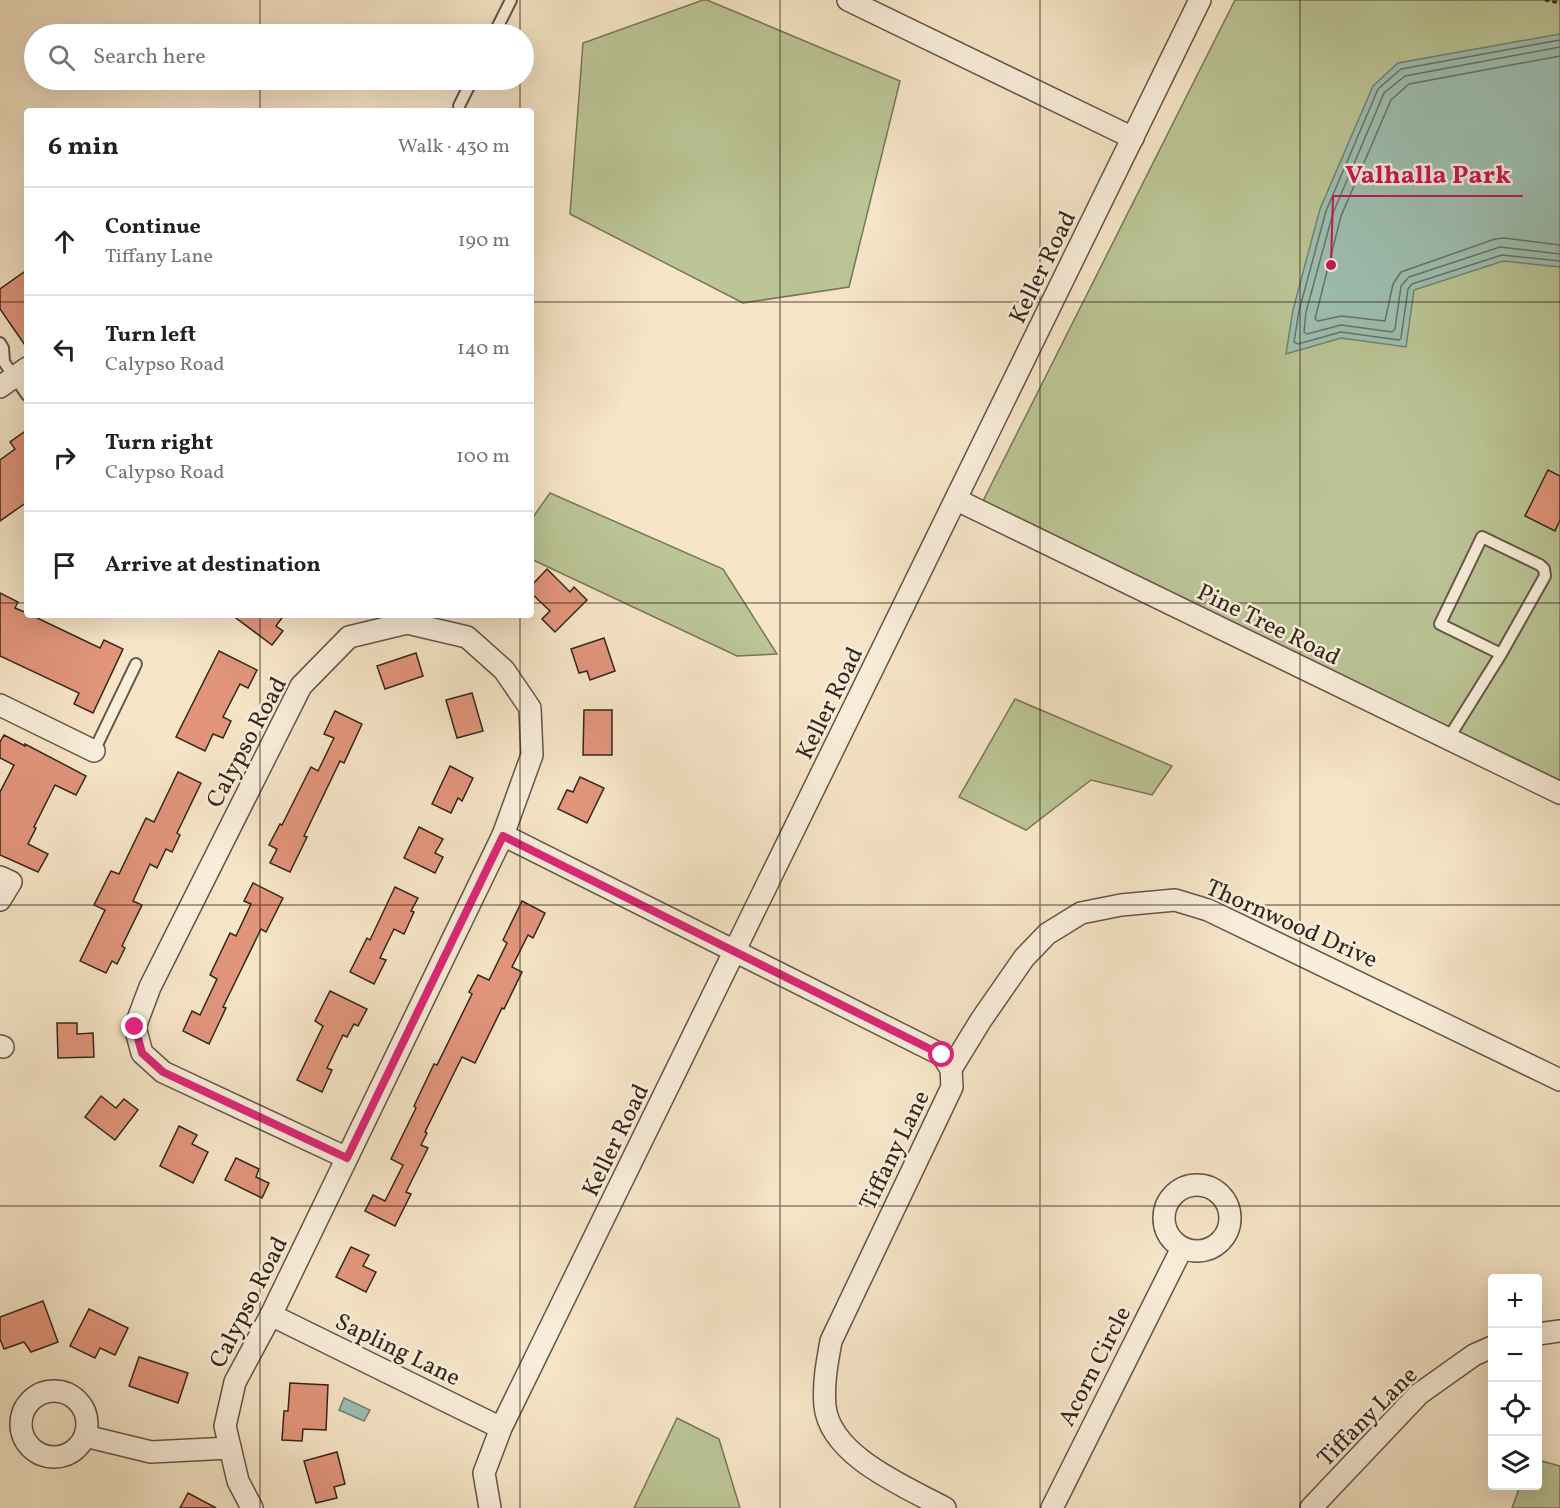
<!DOCTYPE html>
<html lang="en">
<head>
<meta charset="utf-8">
<style>
	:root { --surface:#fff; --page:#f2f2f2; --text:#202124; --muted:#757577; --line:#e0e0e0 }
	body { margin:0; font-family:Vollkorn,serif; background:var(--page); color:var(--text) }
	.controls { position:absolute; right:18px; bottom:18px; display:grid; overflow:hidden; border-radius:6px; box-shadow:0 6px 24px #0002 }
	.controls button { width:54px; height:54px; display:grid; place-items:center; padding:0; border:0; border-bottom:2px solid var(--line); background:var(--surface); color:var(--text); font:30px sans-serif }
	.stop { position:absolute; width:18px; height:18px; margin:-14px; border:4px solid #db2777; border-radius:50%; background:#fff }
	.stop.end { background:#db2777; border-color:#fff; box-shadow:0 2px 6px #0008 }
	.list { margin:0; padding:0; list-style:none }
	h2 { display:flex; justify-content:space-between; align-items:center; height:78px; margin:0; padding:0 24px; font-size:26px }
	h2 small { font-size:20px; font-weight:400; color:var(--muted) }
	.list li { display:grid; grid-template-columns:39px 1fr auto; gap:18px; align-items:center; box-sizing:border-box; height:108px; padding:0 24px; border-top:2px solid var(--line) }
	.list b { display:block; font-size:22px; white-space:nowrap }
	.list p { margin:0; font-size:20px; white-space:nowrap; color:var(--muted) }
	.list em { font-size:20px; font-style:normal; color:var(--muted) }
	.icon { flex:none; width:33px; height:33px; fill:none; stroke:currentColor; stroke-width:2; stroke-linecap:round; stroke-linejoin:round }
	.map { position:relative; flex:none; width:1560px; height:1508px; overflow:hidden }
	.search { position:absolute; background:var(--surface); box-shadow:0 6px 24px #0002; left:24px; top:24px; width:510px; height:66px; display:flex; align-items:center; gap:15px; box-sizing:border-box; padding:0 21px; border-radius:33px; color:var(--muted); font-size:22px }
	.panel { position:absolute; background:var(--surface); box-shadow:0 6px 24px #0002; left:24px; top:108px; width:510px; height:510px; border-radius:6px }
	.map>svg:first-child { display:block }
</style>
</head>
<body>
<div class="map">
<svg width="1560" height="1508" viewBox="0 0 1560 1508">
	<rect width="100%" height="100%" fill="#f6e5c7"/>
	<filter id="stains"><feTurbulence type="fractalNoise" baseFrequency=".00333" numOctaves="4"/><feColorMatrix values="0 0 0 0 .2 0 0 0 0 .09 0 0 0 0 .02 0 0 0 .5 -.17"/></filter>
	<radialGradient id="worn" r=".72"><stop offset=".6" stop-color="#630" stop-opacity="0"/><stop offset="1" stop-color="#630" stop-opacity=".3"/></radialGradient>
	<g fill="#bbc596" stroke="#787659" stroke-width="1.5">
		<polygon points="703,0 707,0 900,81 849,287 743,303 570,214 583,43"/>
		<polygon points="1235,0 1560,0 1560,780 982,503"/>
		<polygon points="550,493 723,569 777,654 737,656 531,559 531,520"/>
		<polygon points="1015,699 1172,766 1152,795 1091,780 1026,830 959,797"/>
		<polygon points="677,1418 719,1439 740,1508 634,1508"/>
		<polygon points="1538,1460 1560,1466 1560,1508 1512,1508 1520,1486 1538,1486"/>
	</g>
	<g fill="#9dbfb1" stroke="#738275" stroke-width="1.5">
		<polygon points="1560,34 1560,267 1503,261 1414,290 1406,347 1341,338 1286,354 1293,310 1320,209 1373,86 1398,63"/>
		<polygon points="344,1398 370,1410 364,1421 339,1410"/>
	</g>
	<g fill="none" stroke-linecap="round" stroke-linejoin="round">
		<g stroke="#687366" stroke-width="1.5">
			<polyline points="1560,40 1401,69 1378,89 1326,211 1299,311 1294,342 1298,344 1341,332 1399,340 1401,338 1408,289 1412,284 1502,255 1560,261"/>
			<polyline points="1560,47 1405,76 1384,93 1333,213 1306,312 1304,332 1307,334 1341,325 1392,332 1395,329 1401,286 1409,277 1500,247 1560,254"/>
			<polyline points="1560,56 1409,84 1391,100 1341,216 1315,319 1318,321 1341,316 1385,321 1393,284 1401,272 1495,239 1504,238 1560,245"/>
		</g>
	</g>
	<g fill="#e2957b" stroke="#34271c" stroke-width="1.5">
		<polygon points="27,270 27,348 0,309 0,289"/>
		<polygon points="27,430 27,502 0,521 0,460 15,449 10,442"/>
		<polygon points="1548,470 1560,476 1560,520 1555,531 1525,516"/>
		<polygon points="547,569 570,592 574,587 587,600 555,632 542,619 550,611 531,593 531,586"/>
		<polygon points="0,593 18,602 15,608 27,613 27,615 31,615 100,648 104,640 123,649 93,713 74,704 79,693 0,656"/>
		<polygon points="232,615 284,615 276,626 283,631 272,645"/>
		<polygon points="604,638 615,671 590,680 587,671 579,673 571,649"/>
		<polygon points="219,651 257,670 248,688 240,684 223,717 231,721 223,738 213,734 205,751 176,737"/>
		<polygon points="416,653 423,676 385,689 377,666"/>
		<polygon points="472,693 483,731 457,738 446,700"/>
		<polygon points="584,710 612,710 612,755 583,755"/>
		<polygon points="335,711 362,724 344,763 340,761 304,836 307,837 290,872 270,863 277,849 269,845 280,824 282,825 311,767 318,771 334,738 324,734"/>
		<polygon points="4,735 25,746 25,744 86,776 76,795 55,785 34,827 36,828 28,844 48,854 38,872 0,855 0,792 14,765 0,758 0,742"/>
		<polygon points="450,766 473,778 462,801 458,798 451,813 432,804"/>
		<polygon points="178,772 201,783 177,833 180,835 172,852 166,849 157,868 150,864 133,901 142,905 122,946 125,948 117,964 112,961 106,973 80,961 105,910 94,905 111,871 119,874 146,818 154,822"/>
		<polygon points="580,777 604,788 587,823 558,809 567,790 573,792"/>
		<polygon points="419,827 443,839 435,853 443,857 435,873 404,858"/>
		<polygon points="253,883 283,898 266,932 261,929 223,1007 226,1008 209,1044 183,1031 192,1011 200,1015 217,979 210,975 230,933 236,936 251,904 244,901"/>
		<polygon points="395,887 418,898 411,911 414,912 404,934 394,929 380,958 386,960 374,984 350,972 367,938 370,940"/>
		<polygon points="522,901 545,913 533,938 528,935 512,967 522,972 504,1009 502,1008 475,1063 462,1057 425,1132 427,1133 421,1145 428,1148 406,1192 411,1194 395,1226 365,1211 373,1195 385,1201 403,1165 391,1159 416,1108 414,1106 434,1064 437,1065 472,994 469,992 478,975 489,980 507,943 503,940"/>
		<polygon points="330,991 367,1009 358,1026 354,1024 347,1037 343,1035 327,1068 332,1070 322,1092 297,1080 323,1026 315,1021"/>
		<polygon points="57,1023 77,1023 77,1034 93,1033 94,1057 58,1058"/>
		<polygon points="101,1096 116,1108 124,1099 138,1110 115,1140 85,1117"/>
		<polygon points="179,1126 197,1135 192,1144 208,1152 193,1183 160,1166"/>
		<polygon points="236,1158 259,1169 256,1177 269,1183 262,1198 225,1180"/>
		<polygon points="351,1247 369,1255 363,1266 376,1272 366,1292 336,1277"/>
		<polygon points="43,1301 58,1342 31,1352 24,1342 4,1349 0,1339 0,1317"/>
		<polygon points="89,1309 128,1328 115,1355 100,1348 95,1358 70,1346"/>
		<polygon points="139,1357 188,1373 178,1403 129,1386"/>
		<polygon points="290,1383 328,1385 326,1430 303,1429 302,1441 282,1440 284,1411 288,1411"/>
		<polygon points="337,1452 345,1484 334,1487 337,1498 316,1503 304,1461"/>
		<polygon points="188,1493 216,1508 180,1508"/>
	</g>
	<g fill="none" stroke-linecap="round" stroke-linejoin="round">
		<g stroke="#645647" stroke-width="14">
			<g id="service">
				<polyline points="494,34 511,0"/>
				<polyline points="459,106 472,80"/>
				<polyline points="0,343 3,348 4,362 27,395"/>
				<polyline points="1448,739 1501,654 1545,576 1544,569 1540,565 1482,537 1440,624 1501,654"/>
				<polyline points="94,751 136,664"/>
			</g>
		</g>
		<g stroke="#645647" stroke-width="24">
			<g id="minor">
				<polyline points="848,0 1133,138"/>
				<polyline points="0,387 27,368"/>
				<polyline points="957,500 1560,793"/>
				<polyline points="0,705 94,751"/>
				<path d="M503 835 942 1055 951 1069 952 1087 831 1341C827 1363 823 1384 825 1406 830 1456 906 1487 945 1508"/>
				<polyline points="0,877 11,882 0,900"/>
				<polyline points="0,1046 3,1047"/>
				<polyline points="951,1069 981,1020 1024,958 1047,934 1081,913 1121,905 1175,900 1208,910 1560,1080"/>
				<circle cx="1197" cy="1218" r="33"/>
				<polyline points="271,1315 501,1428"/>
				<polyline points="1538,1334 1560,1331"/>
				<circle cx="54" cy="1424" r="33"/>
				<polyline points="85,1436 151,1452 230,1448"/>
				<polyline points="252,1508 238,1481 225,1426 235,1382 271,1315 503,835 532,755 530,708 504,670 467,637 407,623 349,637 301,686 150,987 135,1027 142,1053 163,1072 347,1158"/>
				<polyline points="490,1508 484,1473 501,1428 1200,0"/>
				<polyline points="1052,1508 1182,1248"/>
				<polyline points="1311,1508 1419,1394 1474,1355 1492,1347"/>
			</g>
		</g>
		<polyline stroke="#34271c" stroke-width="3" stroke-dasharray="4.5 3" stroke-linecap="butt" points="1545,0 1560,3"/>
		<use href="#service" stroke="#f9eedb" stroke-width="10"/>
		<use href="#minor" stroke="#f9eedb" stroke-width="21"/>
	</g>
	<g fill="none" stroke-linecap="round" stroke-linejoin="round">
		<polyline stroke="#db2777" stroke-width="8" points="135,1027 142,1053 163,1072 347,1158 503,836 942,1055"/>
	</g>
	<path fill="none" stroke="#34271c" stroke-width="1.5" stroke-opacity="0.55" d="M260 0V34M520 0V34M780 0V1508M1040 0V1508M1300 0V1508M260 80V111M520 80V111M0 302H27M531 302H1560M0 603H27M531 603H1560M260 615V1508M520 615V1508M0 905H1560M0 1206H1560"/>
	<g text-anchor="middle" stroke-width="5" stroke-linejoin="round" paint-order="stroke">
		<g font-size="24" fill="#34271c" stroke="#f9eedb">
			<text transform="translate(1042 267) rotate(-64)" y="8">Keller Road</text>
			<text transform="translate(1269 624) rotate(26)" y="8">Pine Tree Road</text>
			<text transform="translate(829 703) rotate(-64)" y="8">Keller Road</text>
			<text transform="translate(246 742) rotate(-62)" y="8">Calypso Road</text>
			<text transform="translate(1292 923) rotate(24)" y="8">Thornwood Drive</text>
			<text transform="translate(615 1140) rotate(-64)" y="8">Keller Road</text>
			<text transform="translate(894 1150) rotate(-64)" y="8">Tiffany Lane</text>
			<text transform="translate(248 1302) rotate(-63)" y="8">Calypso Road</text>
			<text transform="translate(398 1349) rotate(26)" y="8">Sapling Lane</text>
			<text transform="translate(1094 1366) rotate(-63)" y="8">Acorn Circle</text>
			<text transform="translate(1367 1416) rotate(-45)" y="8">Tiffany Lane</text>
		</g>
	</g>
	<path fill="none" stroke="#c2185b" stroke-width="2" d="M1331 265L1333 196H1523"/>
	<circle fill="#c2185b" stroke="#f9eedb" stroke-width="2" cx="1331" cy="265" r="6"/>
	<g font-size="26" text-anchor="middle" font-weight="bold" fill="#c2185b" stroke="#f9eedb" stroke-width="5" stroke-linejoin="round" paint-order="stroke">
		<text x="1428" y="183">Valhalla Park</text>
	</g>
	<rect width="100%" height="100%" filter="url(#stains)"/>
	<rect width="100%" height="100%" fill="url(#worn)"/>
</svg>
<div class="controls">
<button>+</button>
<button>−</button>
<button><svg class="icon" aria-label="locate" viewBox="0 0 24 24"><circle cx="12" cy="12" r="6"/><path d="M12 2v4M12 18v4M2 12h4M18 12h4"/></svg></button>
<button><svg class="icon" aria-label="layers" viewBox="0 0 24 24"><path d="M12 4l9 5-9 5-9-5zM3 14l9 5 9-5"/></svg></button>
</div>
<div class="stop" style="left:942px;top:1055px"></div>
<div class="stop end" style="left:135px;top:1027px"></div>
<div class="search"><svg class="icon" aria-label="search" viewBox="0 0 24 24"><circle cx="10" cy="10" r="6"/><path d="M15 15l6 6"/></svg>Search here</div>
<section class="panel">
<h2>6 min<small>Walk · 430 m</small></h2>
<ul class="list">
<li><svg class="icon" aria-label="ahead" viewBox="0 0 24 24"><path d="M12 20V5M6 11l6-6 6 6"/></svg><div><b>Continue</b><p>Tiffany Lane</p></div><em>190 m</em></li>
<li><svg class="icon" aria-label="left" viewBox="0 0 24 24"><path d="M17 20v-9H6M10 6l-5 5 5 5"/></svg><div><b>Turn left</b><p>Calypso Road</p></div><em>140 m</em></li>
<li><svg class="icon" aria-label="right" viewBox="0 0 24 24"><path d="M7 20v-9h11M14 6l5 5-5 5"/></svg><div><b>Turn right</b><p>Calypso Road</p></div><em>100 m</em></li>
<li><svg class="icon" aria-label="arrive" viewBox="0 0 24 24"><path d="M6 21V4h12l-3 4 3 4H6"/></svg><div><b>Arrive at destination</b></div></li>
</ul>
</section>
</div>
</body>
</html>
